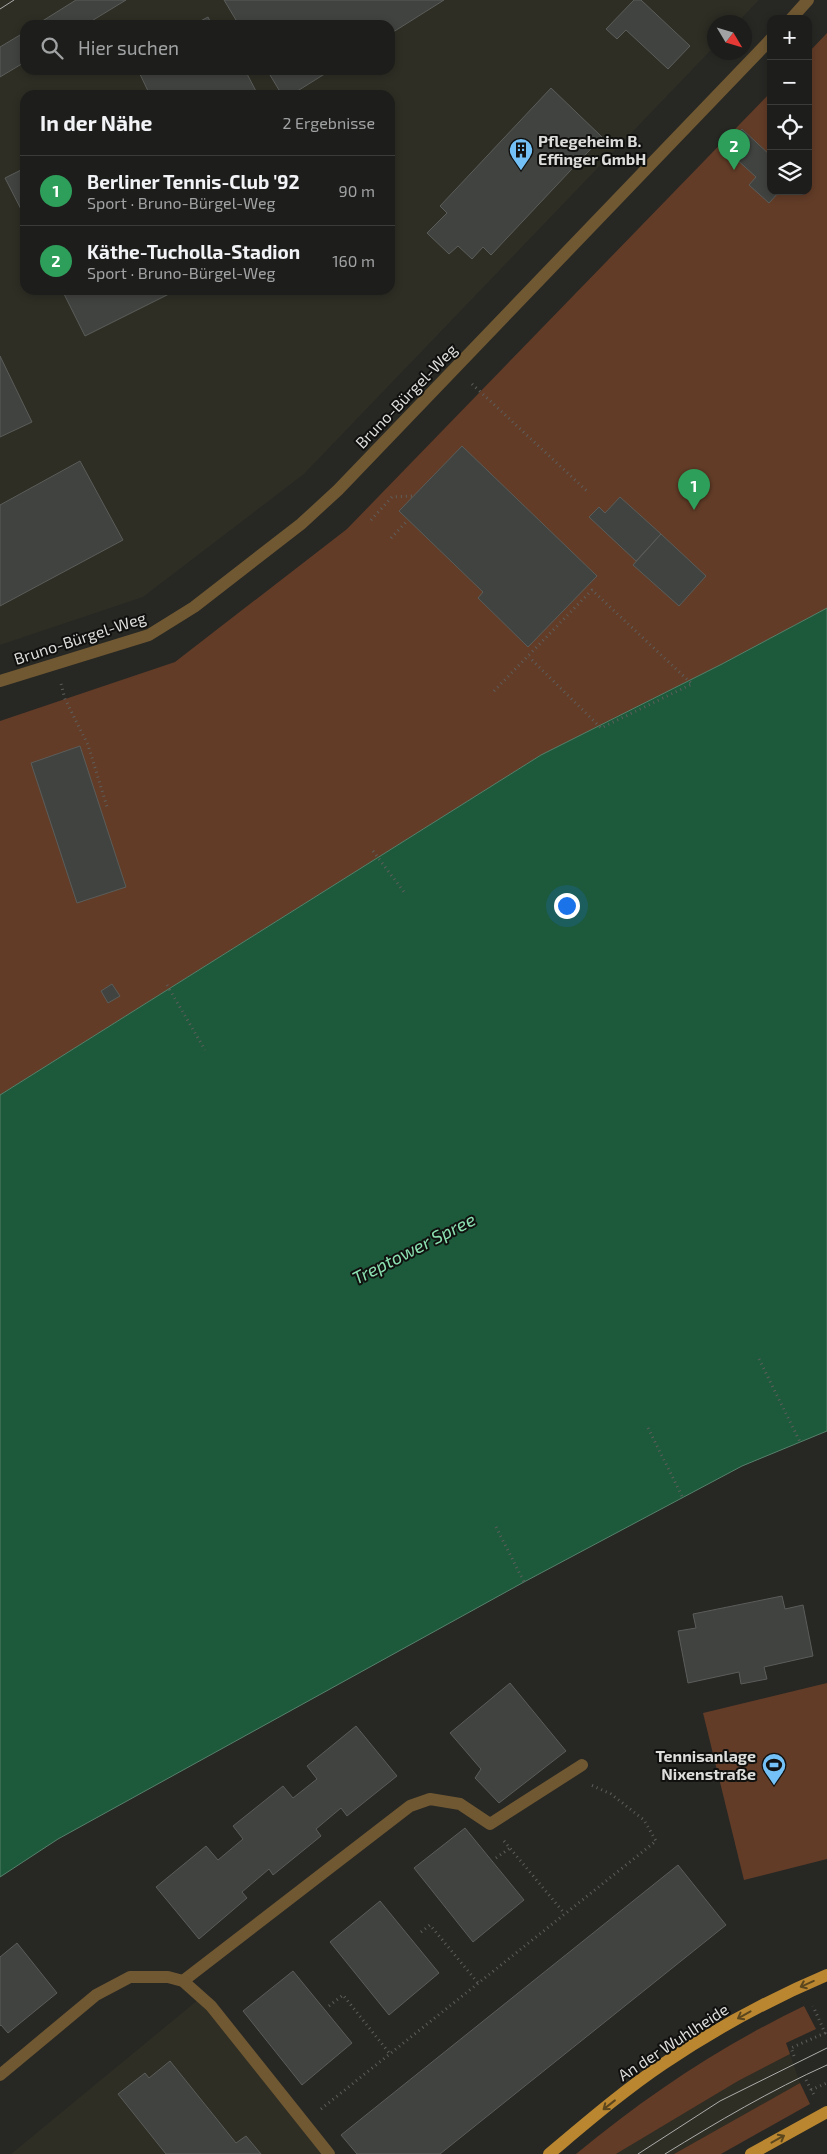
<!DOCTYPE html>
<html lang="de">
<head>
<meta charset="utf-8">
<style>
	:root { --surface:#1d1d1b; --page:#252624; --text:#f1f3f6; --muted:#a0a2a3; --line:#3b3b3a; --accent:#db2777 }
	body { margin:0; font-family:"Exo 2",sans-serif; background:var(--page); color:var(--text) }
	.controls { position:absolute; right:15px; top:15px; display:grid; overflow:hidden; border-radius:10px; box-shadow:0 2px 8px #0003 }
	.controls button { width:45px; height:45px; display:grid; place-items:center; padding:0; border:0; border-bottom:1px solid var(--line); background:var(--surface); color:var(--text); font:25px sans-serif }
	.compass { position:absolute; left:707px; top:15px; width:45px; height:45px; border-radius:50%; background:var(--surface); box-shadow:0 2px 8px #0003; rotate:128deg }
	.you { position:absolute; left:566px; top:905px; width:18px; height:18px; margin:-12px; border:4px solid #fff; border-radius:50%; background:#1a73e8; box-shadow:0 0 0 8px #1a73e833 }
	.badge { display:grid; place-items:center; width:32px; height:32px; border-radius:50%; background:var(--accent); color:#fff; font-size:16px; font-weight:700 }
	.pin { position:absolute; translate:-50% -41px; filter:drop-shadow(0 1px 2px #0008) }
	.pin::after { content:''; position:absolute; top:26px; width:18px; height:15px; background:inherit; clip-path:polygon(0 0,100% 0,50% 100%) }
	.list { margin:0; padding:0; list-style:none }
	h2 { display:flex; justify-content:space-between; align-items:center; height:65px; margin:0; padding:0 20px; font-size:21px }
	h2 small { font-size:16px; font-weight:400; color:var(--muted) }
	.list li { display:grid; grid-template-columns:32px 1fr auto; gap:15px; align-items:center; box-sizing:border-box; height:70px; padding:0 20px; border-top:1px solid var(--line) }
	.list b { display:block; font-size:19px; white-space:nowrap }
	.list p { margin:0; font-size:16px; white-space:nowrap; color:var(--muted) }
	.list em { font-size:16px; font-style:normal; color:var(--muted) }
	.icon { flex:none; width:28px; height:28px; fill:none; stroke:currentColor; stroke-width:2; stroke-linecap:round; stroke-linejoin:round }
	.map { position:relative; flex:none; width:827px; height:2154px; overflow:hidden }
	.search { position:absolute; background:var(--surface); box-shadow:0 2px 8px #0003; left:20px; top:20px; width:375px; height:55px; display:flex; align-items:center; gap:12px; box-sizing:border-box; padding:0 18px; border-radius:15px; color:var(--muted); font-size:19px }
	.panel { position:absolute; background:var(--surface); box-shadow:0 2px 8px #0003; left:20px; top:90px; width:375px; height:205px; border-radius:15px }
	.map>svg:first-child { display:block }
</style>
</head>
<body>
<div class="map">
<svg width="827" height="2154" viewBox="0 0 827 2154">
	<rect width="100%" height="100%" fill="#272724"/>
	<g fill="#2e2e25" fill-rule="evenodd">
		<path d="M0 0H759L738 22H714V47L304 474 143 597 0 645ZM25 25H390V70H25ZM25 95H390V290H25Z"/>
		<polygon points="199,1999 322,2154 11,2154"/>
		<polygon points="790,2054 800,2083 674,2154 616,2154 738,2081"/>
	</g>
	<g fill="#623c27">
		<polygon points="827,33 827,608 722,664 541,755 0,1095 0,721 175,662 347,529 771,92 771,191 808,191 808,53"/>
		<polygon points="827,1683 827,1859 744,1880 703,1713"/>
		<path d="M804 2006 816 2029 786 2043 790 2054 738 2081 616 2154H576C649 2094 719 2047 804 2006Z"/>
		<polygon points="800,2083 810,2104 721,2154 674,2154"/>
	</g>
	<polygon fill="#1d593b" stroke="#57816b" points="827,608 827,1431 742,1466 524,1582 58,1839 0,1877 0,1095 541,755 722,664"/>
	<g fill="#414340" stroke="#5b5d5a">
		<polygon points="76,0 126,0 85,25 36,25"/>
		<polygon points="224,0 444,0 390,34 390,25 239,25"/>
		<polygon points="634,0 641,0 690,46 668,69 626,30 617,39 606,29"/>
		<polygon points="208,17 212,25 193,25"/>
		<polygon points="25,32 25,62 0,77 0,47"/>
		<polygon points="138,70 245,70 258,95 140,95 148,91"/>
		<polygon points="267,70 331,70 291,95 282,95"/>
		<polygon points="551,88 602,137 491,255 483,247 472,259 458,246 449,254 427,233 447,213 440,206"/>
		<polygon points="742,129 771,156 771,191 780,191 769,203 749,185 756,177 733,156 736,152 728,144"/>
		<polygon points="25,168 25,217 5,178"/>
		<polygon points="62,290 177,290 85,336"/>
		<polygon points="0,356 32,422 0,437"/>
		<polygon points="462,446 597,576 528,647 478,598 483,592 399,511"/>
		<polygon points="80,461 123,540 0,606 0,505"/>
		<polygon points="620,497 661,534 636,561 589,517 599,507 605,513"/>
		<polygon points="661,534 706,576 679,606 633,565"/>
		<polygon points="80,746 126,887 77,903 31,763"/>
		<polygon points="112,984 120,996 108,1003 101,991"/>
		<polygon points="782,1596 785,1609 803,1605 813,1656 764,1667 767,1679 741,1684 739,1672 688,1683 678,1631 696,1628 693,1614"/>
		<polygon points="510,1683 566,1751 499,1803 475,1778 481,1769 450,1733"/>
		<polygon points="356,1726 397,1776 347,1816 341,1808 316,1829 321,1836 273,1875 269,1869 242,1892 247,1898 199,1939 156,1887 206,1846 218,1860 243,1839 233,1826 283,1786 293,1798 317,1779 307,1766"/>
		<polygon points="465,1828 524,1900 473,1942 414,1868"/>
		<polygon points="678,1865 726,1925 440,2154 357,2154 341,2135"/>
		<polygon points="380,1901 439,1973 389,2015 330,1942"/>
		<polygon points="17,1943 57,1993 8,2033 1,2025 0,2026 0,1957"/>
		<polygon points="293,1971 352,2043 302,2085 243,2011"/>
		<polygon points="170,2061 236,2143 246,2136 261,2154 166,2154 118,2094 145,2073 149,2078"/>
	</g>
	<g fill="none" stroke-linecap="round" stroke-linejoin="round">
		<g stroke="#5e5e5c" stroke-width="3" stroke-dasharray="1 4" stroke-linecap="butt">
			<polyline points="472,384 589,493"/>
			<polyline points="371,520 392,497 414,496"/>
			<polyline points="391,538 408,520"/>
			<polyline points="61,684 65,699 88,745 108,810"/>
			<polyline points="494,691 592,590 692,684 601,728 529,657"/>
			<polyline points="373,851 404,892"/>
			<polyline points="167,985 205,1050"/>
			<polyline points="759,1359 800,1442"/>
			<polyline points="648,1428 683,1498"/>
			<polyline points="496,1527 524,1582"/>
			<polyline points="504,1841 564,1913"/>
			<polyline points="496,1858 510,1848"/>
			<polyline points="421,1932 430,1925 478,1983"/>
			<polyline points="329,2006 343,1995 390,2054"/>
			<polyline points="794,2056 791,2048 825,2033 813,2006"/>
			<polyline points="806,2080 814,2095"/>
			<polyline points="811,2090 827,2083"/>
			<polyline points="321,2109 656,1841 644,1820 611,1794 591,1785"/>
		</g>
		<g stroke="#705832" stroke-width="12">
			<polyline points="791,19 808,0"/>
			<polyline points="0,681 149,635 194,607 301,524 338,490 771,39"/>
			<polyline points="183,1981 410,1806 430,1799 460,1804 490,1824 582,1765"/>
			<polyline points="0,2075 96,1995 130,1977 168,1977 183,1981 211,2006 329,2154"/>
		</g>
		<g stroke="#ba8730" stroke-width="12">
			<path d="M549 2154C586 2123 623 2091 663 2064 715 2029 770 1999 827 1975"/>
			<polyline points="751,2154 827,2112"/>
		</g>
		<g stroke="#acacaa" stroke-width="1">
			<polyline points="0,9 14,0"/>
			<polyline points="638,2154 720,2101 827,2048"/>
			<path d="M665 2154C717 2122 771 2090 827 2065"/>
		</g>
	</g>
	<defs><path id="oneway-shaft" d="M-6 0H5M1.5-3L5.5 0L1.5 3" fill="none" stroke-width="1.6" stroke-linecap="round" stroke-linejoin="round" transform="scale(1.25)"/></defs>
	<g stroke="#5c461e">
		<use href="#oneway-shaft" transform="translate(807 1984) rotate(156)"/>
		<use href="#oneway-shaft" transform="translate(744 2015) rotate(151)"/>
		<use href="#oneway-shaft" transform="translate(609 2105) rotate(142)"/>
		<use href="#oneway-shaft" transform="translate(778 2139) rotate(-29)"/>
	</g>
	<defs>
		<g id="building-pin" transform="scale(1.25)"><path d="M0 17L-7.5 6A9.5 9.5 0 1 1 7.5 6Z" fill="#73c1f6" stroke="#10100f"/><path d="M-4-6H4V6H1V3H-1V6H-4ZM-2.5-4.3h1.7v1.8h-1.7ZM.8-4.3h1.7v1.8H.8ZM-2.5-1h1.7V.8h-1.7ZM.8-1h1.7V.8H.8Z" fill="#111"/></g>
		<g id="stadium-pin" transform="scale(1.25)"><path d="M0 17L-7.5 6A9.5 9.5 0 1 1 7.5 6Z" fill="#73c1f6" stroke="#10100f"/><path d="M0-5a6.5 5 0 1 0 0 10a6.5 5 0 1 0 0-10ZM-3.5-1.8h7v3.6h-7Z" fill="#111"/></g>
	</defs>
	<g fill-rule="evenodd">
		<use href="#building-pin" x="521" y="150"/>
		<use href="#stadium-pin" x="774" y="1765"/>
	</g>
	<g text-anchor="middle" stroke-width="4" stroke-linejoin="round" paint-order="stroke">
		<g font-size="16" font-weight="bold" fill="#dddddb" stroke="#10100f" text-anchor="start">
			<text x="538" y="147">Pflegeheim B.<tspan x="538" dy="18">Effinger GmbH</tspan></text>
			<text x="756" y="1762" text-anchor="end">Tennisanlage<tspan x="756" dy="18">Nixenstraße</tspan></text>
		</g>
		<g font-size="16" fill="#dddddb" stroke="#10100f">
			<text transform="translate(406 396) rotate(-46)" y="6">Bruno-Bürgel-Weg</text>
			<text transform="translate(80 638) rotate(-18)" y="6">Bruno-Bürgel-Weg</text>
			<text transform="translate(673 2042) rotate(-33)" y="6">An der Wuhlheide</text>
		</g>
		<g font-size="18" font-style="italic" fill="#8ce2b2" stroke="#10100f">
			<text transform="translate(414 1249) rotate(-27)" y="6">Treptower Spree</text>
		</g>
	</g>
</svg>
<div class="controls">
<button>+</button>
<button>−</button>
<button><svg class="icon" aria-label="locate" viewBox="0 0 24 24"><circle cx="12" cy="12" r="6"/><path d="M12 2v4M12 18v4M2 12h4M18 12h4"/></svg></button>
<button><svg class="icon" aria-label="layers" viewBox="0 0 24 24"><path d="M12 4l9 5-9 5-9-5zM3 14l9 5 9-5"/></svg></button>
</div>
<svg class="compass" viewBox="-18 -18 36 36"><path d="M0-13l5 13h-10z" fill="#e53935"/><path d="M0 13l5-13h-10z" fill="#a0a2a3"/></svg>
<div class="you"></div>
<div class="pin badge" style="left:694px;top:510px;background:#2e9e5b">1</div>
<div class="pin badge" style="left:734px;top:170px;background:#2e9e5b">2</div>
<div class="search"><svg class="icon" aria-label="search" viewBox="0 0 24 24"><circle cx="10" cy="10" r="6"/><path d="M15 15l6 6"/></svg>Hier suchen</div>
<section class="panel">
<h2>In der Nähe<small>2 Ergebnisse</small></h2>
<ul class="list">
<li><span class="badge" style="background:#2e9e5b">1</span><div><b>Berliner Tennis-Club '92</b><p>Sport · Bruno-Bürgel-Weg</p></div><em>90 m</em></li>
<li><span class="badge" style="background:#2e9e5b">2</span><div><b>Käthe-Tucholla-Stadion</b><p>Sport · Bruno-Bürgel-Weg</p></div><em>160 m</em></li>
</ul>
</section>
</div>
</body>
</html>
